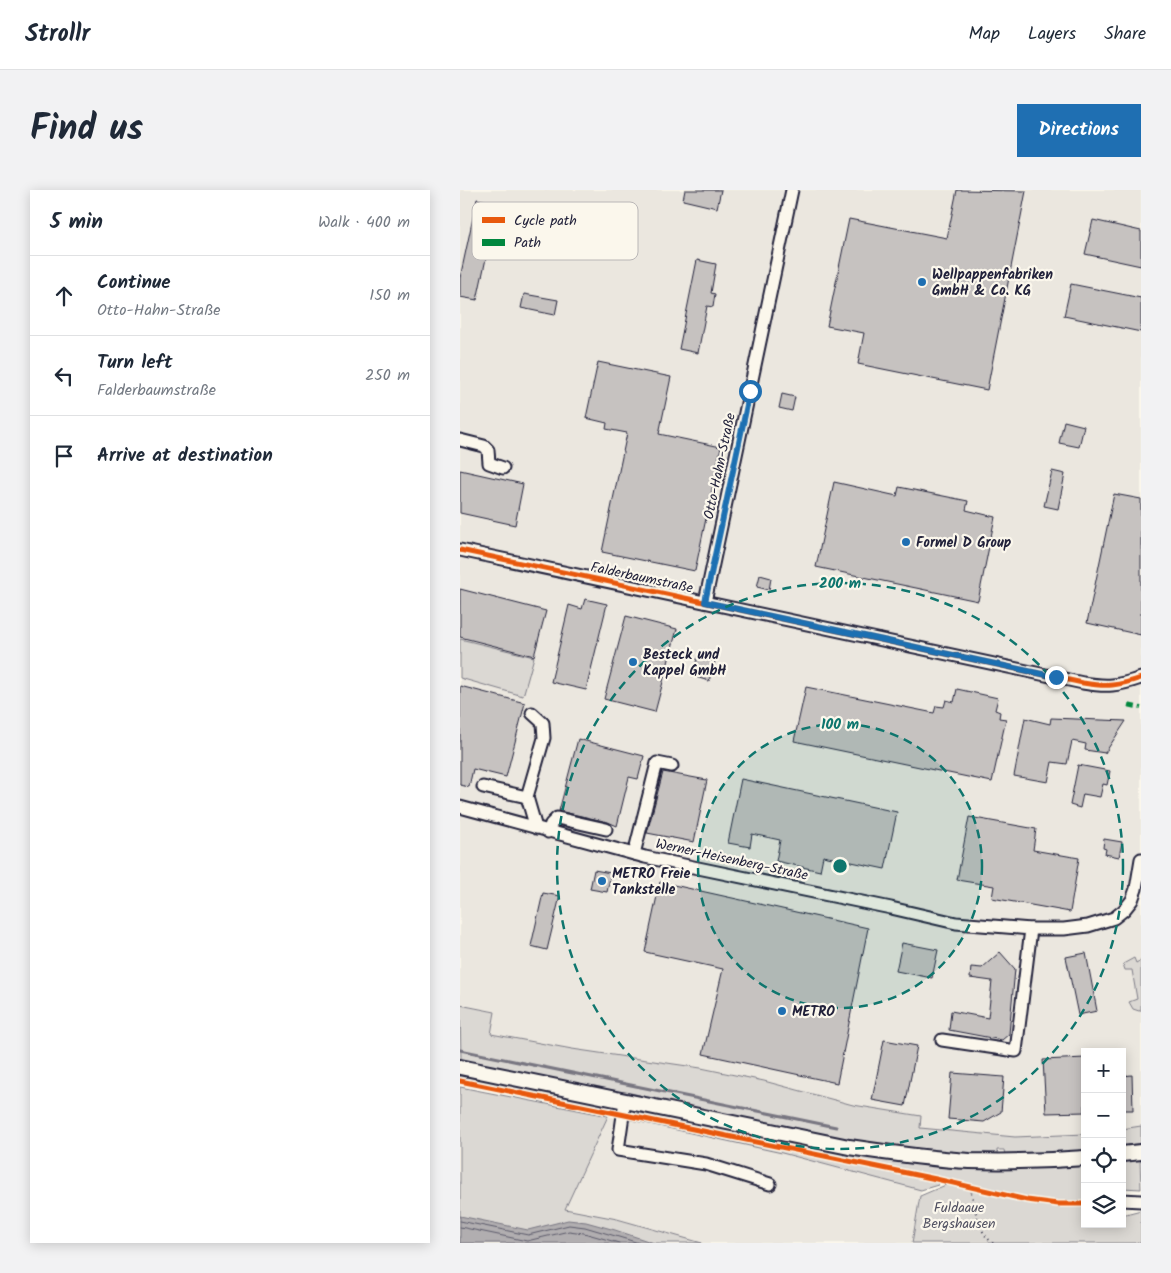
<!DOCTYPE html>
<html lang="en">
<head>
<meta charset="utf-8">
<style>
	:root { --surface:#fff; --page:#f2f2f3; --text:#1f2937; --muted:#747a83; --line:#e0e1e3; --accent:#1f6fb2 }
	body { margin:0; font-family:Kalam,sans-serif; background:var(--page); color:var(--text) }
	.controls { position:absolute; right:15px; bottom:15px; display:grid; overflow:hidden; border-radius:0px; box-shadow:0 2px 12px #0003 }
	.controls button { width:45px; height:45px; display:grid; place-items:center; padding:0; border:0; border-bottom:1px solid var(--line); background:var(--surface); color:var(--text); font:25px sans-serif }
	.stop { position:absolute; width:15px; height:15px; margin:-11px; border:4px solid #1f6fb2; border-radius:50%; background:#fff }
	.stop.end { background:#1f6fb2; border-color:#fff; box-shadow:0 1px 5px #0008 }
	.list { margin:0; padding:0; list-style:none }
	h2 { display:flex; justify-content:space-between; align-items:center; height:65px; margin:0; padding:0 20px; font-size:21px }
	h2 small { font-size:16px; font-weight:400; color:var(--muted) }
	.list li { display:grid; grid-template-columns:32px 1fr auto; gap:15px; align-items:center; box-sizing:border-box; height:80px; padding:0 20px; border-top:1px solid var(--line) }
	.list b { display:block; font-size:19px; white-space:nowrap }
	.list p { margin:0; font-size:16px; white-space:nowrap; color:var(--muted) }
	.list em { font-size:16px; font-style:normal; color:var(--muted) }
	.icon { flex:none; width:28px; height:28px; fill:none; stroke:currentColor; stroke-width:2; stroke-linecap:round; stroke-linejoin:round }
	.map { position:relative; flex:none; width:681px; height:1053px; overflow:hidden; border-radius:0px }
	header { display:flex; align-items:center; gap:30px; box-sizing:border-box; height:70px; padding:0 25px; background:var(--surface); border-bottom:1px solid var(--line) }
	header strong { font-size:24px }
	nav { display:flex; gap:28px; margin-inline-start:auto; font-size:18px }
	.intro { display:flex; align-items:center; justify-content:space-between; box-sizing:border-box; height:120px; padding:0 30px }
	h1 { margin:0; font-size:35px }
	.button { padding:12px 22px; border-radius:0px; background:var(--accent); color:#fff; font-size:18px; font-weight:700 }
	main { display:flex; gap:30px; padding:0 30px }
	aside { flex:1; background:var(--surface); border-radius:0px; box-shadow:0 2px 12px #0003 }
	.map>svg:first-child { display:block }
</style>
</head>
<body>
<header>
<strong>Strollr</strong>
<nav><a>Map</a><a>Layers</a><a>Share</a></nav>
</header>
<div class="intro"><h1>Find us</h1><a class="button">Directions</a></div>
<main>
<aside>
<h2>5 min<small>Walk · 400 m</small></h2>
<ul class="list">
<li><svg class="icon" aria-label="ahead" viewBox="0 0 24 24"><path d="M12 20V5M6 11l6-6 6 6"/></svg><div><b>Continue</b><p>Otto-Hahn-Straße</p></div><em>150 m</em></li>
<li><svg class="icon" aria-label="left" viewBox="0 0 24 24"><path d="M17 20v-9H6M10 6l-5 5 5 5"/></svg><div><b>Turn left</b><p>Falderbaumstraße</p></div><em>250 m</em></li>
<li><svg class="icon" aria-label="arrive" viewBox="0 0 24 24"><path d="M6 21V4h12l-3 4 3 4H6"/></svg><div><b>Arrive at destination</b></div></li>
</ul>
</aside>
<div class="map">
<svg width="681" height="1053" viewBox="0 0 681 1053">
	<rect width="100%" height="100%" fill="#fbf7ec"/>
	<filter id="ink" filterUnits="userSpaceOnUse"><feTurbulence type="fractalNoise" baseFrequency=".02" numOctaves="2"/><feDisplacementMap in="SourceGraphic" scale="10" xChannelSelector="R" yChannelSelector="G"/><feConvolveMatrix kernelMatrix="1 2 1 2 8 2 1 2 1" color-interpolation-filters="sRGB"/></filter>
	<g filter="url(#ink)">
		<g fill="#ebe7df">
			<polygon points="0,0 681,0 681,936 662,939 662,862 625,862 625,944 555,947 460,938 461,926 393,915 304,891 241,878 112,859 31,844 35,822 0,815"/>
			<polygon points="148,926 322,963 461,1000 452,1053 242,1053 157,1029 105,1019"/>
		</g>
		<g fill="#dbd8d3" stroke="#7e7d87">
			<polygon points="0,449 74,467 63,506 0,488"/>
			<polygon points="674,768 676,773 681,770 681,820 679,821 673,819 669,812 677,809 672,780 665,780 663,774"/>
			<polygon points="0,815 35,822 31,844 112,859 241,878 304,891 393,915 461,926 460,938 555,947 625,944 625,962 545,965 544,960 537,960 537,965 484,963 389,951 180,908 180,905 166,902 155,902 1,871"/>
			<polygon points="0,884 137,912 150,920 0,888"/>
			<polygon points="0,897 148,926 105,1019 157,1029 242,1053 0,1053"/>
			<path d="M184 922 388 963 625 974V1011C577 1018 521 997 475 987 375 966 274 946 173 925Z"/>
			<polygon points="167,927 477,991 478,993 478,995 461,1000 322,963 166,929"/>
			<polygon points="681,936 681,956 662,958 662,939"/>
			<polygon points="680,969 681,999 662,998 662,971"/>
			<polygon points="488,994 567,1013 621,1017 625,1019 625,1034 662,1034 662,1025 681,1020 681,1053 452,1053 460,1006"/>
		</g>
		<polygon fill="#b1aeb0" stroke="#787681" points="0,1026 68,1040 108,1030 126,1032 155,1040 194,1053 0,1053"/>
		<g fill="none" stroke-linecap="round" stroke-linejoin="round">
			<g stroke="#5b5a6a" stroke-width="1">
				<polyline points="0,1031 68,1045 109,1035 125,1037 179,1053"/>
				<polyline points="0,1037 67,1051 109,1041 124,1043 159,1053"/>
			</g>
			<polyline stroke="#787681" stroke-width="3" points="0,860 376,937"/>
		</g>
		<g fill="#c6c2c0" stroke="#22223b">
			<polygon points="225,0 261,0 257,18 223,10"/>
			<polygon points="497,0 566,1 527,200 398,174 404,143 367,136 389,29 487,48"/>
			<polygon points="17,9 38,13 17,110 0,107 0,88"/>
			<polygon points="633,30 681,41 681,76 625,64"/>
			<polygon points="237,70 256,74 251,103 255,104 253,117 247,116 238,163 219,159"/>
			<polygon points="611,94 681,108 681,142 604,126"/>
			<polygon points="64,104 98,110 95,125 61,118"/>
			<polygon points="138,172 211,187 199,244 261,257 235,381 142,362 167,243 146,239 147,233 126,228"/>
			<polygon points="322,204 335,207 332,221 319,218"/>
			<polygon points="604,231 624,236 619,257 599,253"/>
			<polygon points="0,280 63,294 55,335 0,323"/>
			<polygon points="592,281 605,284 598,319 584,316"/>
			<polygon points="374,292 437,306 439,297 508,311 506,320 535,327 518,411 356,377"/>
			<polygon points="654,304 681,309 681,445 627,433"/>
			<polygon points="300,385 311,388 309,400 297,397"/>
			<polygon points="0,399 86,421 74,466 0,447"/>
			<polygon points="125,409 147,414 126,500 91,492 109,415 122,419"/>
			<polygon points="166,426 217,439 195,522 144,509"/>
			<polygon points="238,466 255,471 249,491 232,486"/>
			<polygon points="0,496 65,513 46,587 13,579 9,597 0,595"/>
			<polygon points="346,497 474,523 476,516 484,517 486,510 494,512 497,499 538,508 535,520 540,522 539,528 546,529 532,592 334,551"/>
			<polygon points="565,528 590,534 591,528 666,531 645,563 625,560 626,554 612,551 607,574 592,572 588,592 554,586"/>
			<polygon points="118,549 184,566 178,589 169,587 157,636 148,632 99,621"/>
			<polygon points="618,575 650,581 647,595 643,594 640,607 623,604 620,618 610,615"/>
			<polygon points="203,582 247,590 234,652 187,643"/>
			<polygon points="281,589 437,622 425,679 363,666 360,681 316,671 320,650 292,644 290,657 268,653"/>
			<polygon points="509,627 576,639 573,660 619,668 610,722 532,708 534,696 497,690"/>
			<polygon points="644,649 662,652 659,667 645,664 646,659 643,658"/>
			<polygon points="134,680 151,683 147,702 130,699"/>
			<polygon points="200,692 408,738 377,893 243,864 263,779 185,762"/>
			<polygon points="83,703 100,706 87,760 71,756"/>
			<polygon points="442,753 478,760 472,788 436,781"/>
			<polygon points="540,762 555,779 549,844 542,850 489,840 491,821 528,828 532,791 510,788 511,777 522,778"/>
			<polygon points="626,763 637,821 618,825 606,767"/>
			<polygon points="424,850 457,856 445,916 412,910"/>
			<polygon points="625,868 625,922 586,923 583,870"/>
			<polygon points="492,883 544,887 541,922 524,932 488,929"/>
			<polygon points="672,885 673,920 662,920 662,886"/>
		</g>
		<g fill="none" stroke-linecap="round" stroke-linejoin="round">
			<g stroke="#22223b" stroke-width="15">
				<g id="minor">
					<polyline points="0,250 24,256 28,260 29,273 43,278"/>
					<path d="M0 360 623 493C647 497 658 496 681 488"/>
					<polyline points="245,412 332,0"/>
					<polyline points="72,523 83,533 84,548 67,607 76,638"/>
					<polyline points="23,597 67,607"/>
					<polyline points="0,617 185,667 431,718 496,733 571,739 604,739 628,736 654,728 664,720 672,710 676,699 681,669"/>
					<polyline points="88,642 91,634 97,628 146,639"/>
					<polyline points="174,664 197,573 212,576"/>
					<polyline points="482,850 556,861 571,739"/>
					<polyline points="165,911 158,960 246,974 310,994"/>
					<polyline points="662,1010 681,1011"/>
				</g>
			</g>
			<g stroke="#22223b" stroke-width="18">
				<g id="major">
					<path d="M0 877 389 957C429 963 470 969 510 971 548 972 587 971 625 968"/>
					<polyline points="662,964 681,962"/>
				</g>
			</g>
			<path stroke="#22223b" stroke-width="2" stroke-dasharray="1 4" stroke-linecap="butt" d="M510 998C515 1016 517 1042 533 1053"/>
			<use href="#minor" stroke="#fbf7ec" stroke-width="11"/>
			<use href="#major" stroke="#fbf7ec" stroke-width="14"/>
			<polyline stroke="#00873e" stroke-width="4" stroke-dasharray="8 4" stroke-linecap="butt" points="668,515 681,518"/>
			<g stroke="#fbf7ec" stroke-width="8">
				<g id="cycleway">
					<path d="M0 360 623 493C647 497 658 496 681 488"/>
					<polyline points="0,891 476,989 567,1010 598,1014 625,1014"/>
				</g>
			</g>
			<use href="#cycleway" stroke="#e8590c" stroke-width="5"/>
		</g>
	</g>
	<g fill="none" stroke-linecap="round" stroke-linejoin="round" filter="url(#ink)">
		<polyline stroke="#1f6fb2" stroke-width="6" points="290,201 245,412 596,487"/>
	</g>
	<circle cx="380" cy="676" r="142" fill="#0f766e" fill-opacity=".12"/>
	<g fill="none" stroke="#0f766e" stroke-width="2.5" stroke-dasharray="9 6">
		<circle cx="380" cy="676" r="142"/>
		<circle cx="380" cy="676" r="283"/>
	</g>
	<g fill="#1f6fb2" stroke="#fbf7ec" stroke-width="2">
		<circle cx="462" cy="92" r="5"/>
		<circle cx="446" cy="352" r="5"/>
		<circle cx="173" cy="472" r="5"/>
		<circle cx="142" cy="691" r="5"/>
		<circle cx="322" cy="821" r="5"/>
	</g>
	<g text-anchor="middle" stroke-width="4.5" stroke-linejoin="round" paint-order="stroke">
		<g font-size="14" font-weight="bold" fill="#22223b" stroke="#fbf7ec" text-anchor="start">
			<text x="472" y="89">Wellpappenfabriken<tspan x="472" dy="16">GmbH &amp; Co. KG</tspan></text>
			<text x="456" y="357">Formel D Group</text>
			<text x="183" y="469">Besteck und<tspan x="183" dy="16">Kappel GmbH</tspan></text>
			<text x="152" y="688">METRO Freie<tspan x="152" dy="16">Tankstelle</tspan></text>
			<text x="332" y="826">METRO</text>
		</g>
		<g font-size="14" fill="#22223b" stroke="#fbf7ec">
			<text transform="translate(259 276) rotate(-78)" y="5">Otto-Hahn-Straße</text>
			<text transform="translate(182 387) rotate(12)" y="5">Falderbaumstraße</text>
			<text transform="translate(272 669) rotate(12)" y="5">Werner-Heisenberg-Straße</text>
		</g>
		<g font-size="14" fill="#505061" stroke="#fbf7ec">
			<text x="499" y="1022">Fuldaaue<tspan x="499" dy="16">Bergshausen</tspan></text>
		</g>
	</g>
	<rect x="12" y="12" width="166" height="58" rx="8" fill="#fbf7ec" stroke="#bab7b7" stroke-width="1"/>
	<rect x="22" y="27" width="23" height="6" fill="#e8590c"/>
	<rect x="22" y="49" width="23" height="7" fill="#00873e"/>
	<g font-size="14" fill="#22223b">
		<text x="54" y="35">Cycle path</text>
		<text x="54" y="57">Path</text>
	</g>
	<circle cx="380" cy="676" r="8" fill="#0f766e" stroke="#fbf7ec" stroke-width="2.5"/>
	<g font-size="15" text-anchor="middle" font-weight="bold" fill="#0f766e" stroke="#fbf7ec" stroke-width="4.5" stroke-linejoin="round" paint-order="stroke">
		<text x="380" y="398">200 m</text>
		<text x="380" y="539">100 m</text>
	</g>
</svg>
<div class="controls">
<button>+</button>
<button>−</button>
<button><svg class="icon" aria-label="locate" viewBox="0 0 24 24"><circle cx="12" cy="12" r="6"/><path d="M12 2v4M12 18v4M2 12h4M18 12h4"/></svg></button>
<button><svg class="icon" aria-label="layers" viewBox="0 0 24 24"><path d="M12 4l9 5-9 5-9-5zM3 14l9 5 9-5"/></svg></button>
</div>
<div class="stop" style="left:290px;top:201px"></div>
<div class="stop end" style="left:596px;top:487px"></div>
</div>
</main>
</body>
</html>
